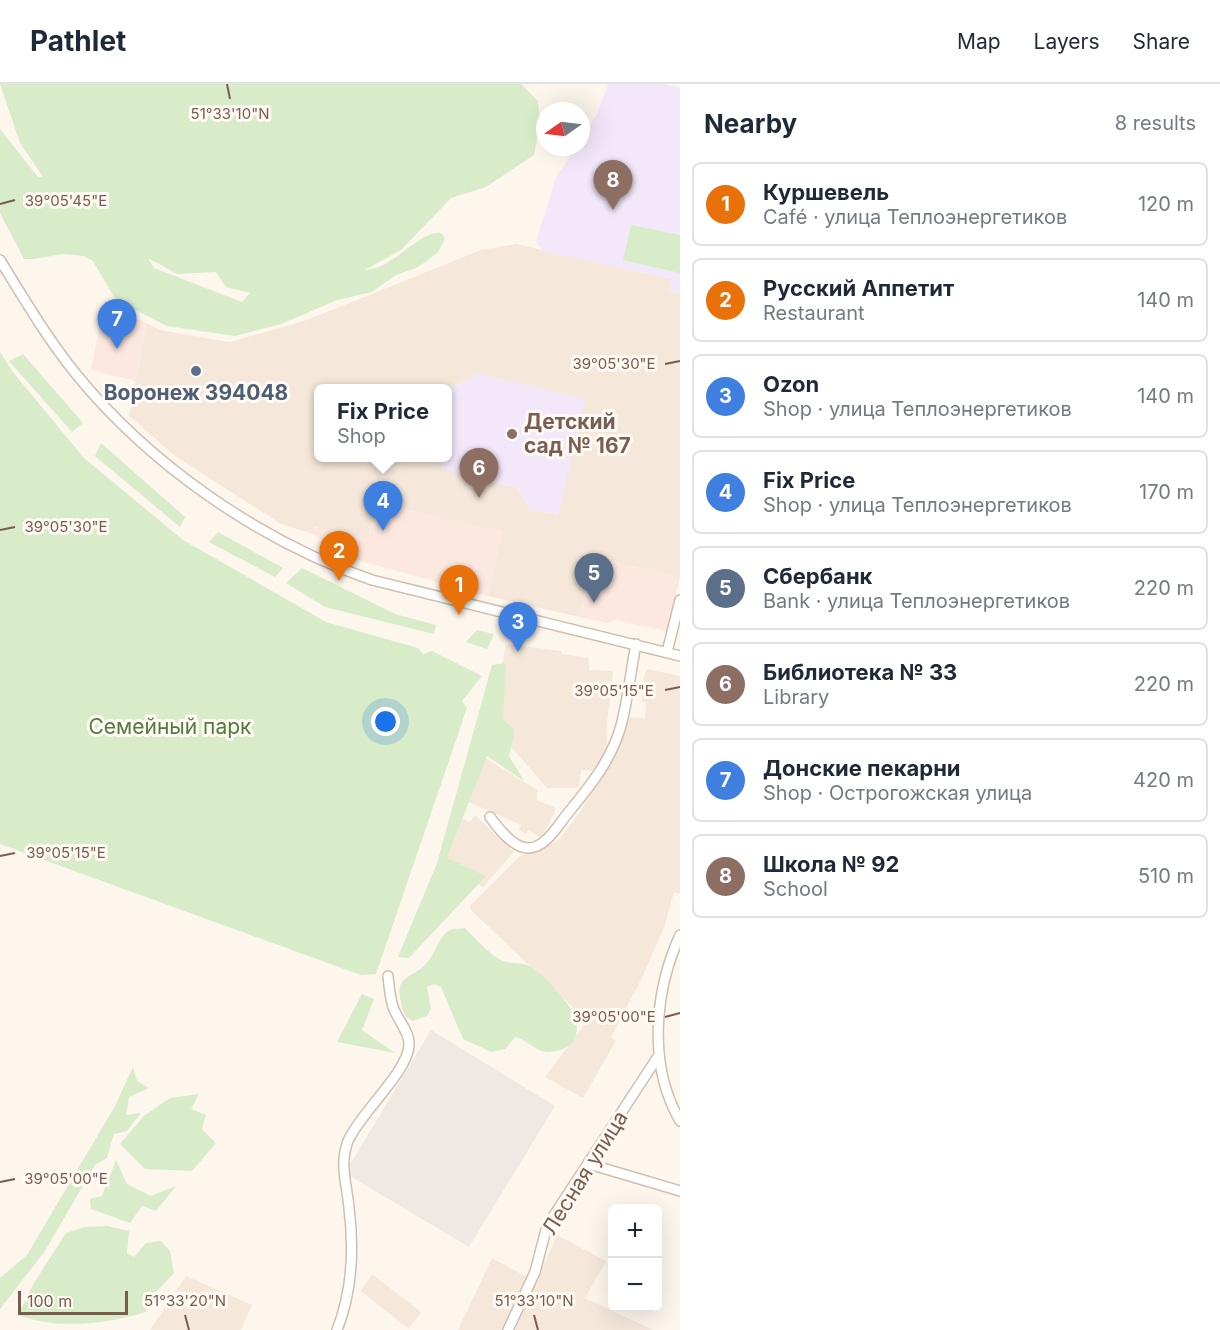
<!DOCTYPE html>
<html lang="en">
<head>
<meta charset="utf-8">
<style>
	:root { --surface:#fff; --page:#f2f2f3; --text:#1f2937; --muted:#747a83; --line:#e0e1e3; --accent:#e76f51 }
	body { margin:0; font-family:Inter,sans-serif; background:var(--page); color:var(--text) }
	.controls { position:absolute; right:18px; bottom:18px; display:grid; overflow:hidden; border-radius:9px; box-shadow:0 6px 24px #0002 }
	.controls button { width:54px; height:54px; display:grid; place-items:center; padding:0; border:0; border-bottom:2px solid var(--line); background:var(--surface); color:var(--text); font:30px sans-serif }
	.compass { position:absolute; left:536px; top:18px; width:54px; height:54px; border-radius:50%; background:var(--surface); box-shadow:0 6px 24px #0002; rotate:256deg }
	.scale { position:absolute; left:18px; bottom:15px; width:110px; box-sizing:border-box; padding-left:6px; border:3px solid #7a5c4d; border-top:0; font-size:16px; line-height:21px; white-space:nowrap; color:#7a5c4d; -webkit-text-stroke:4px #fffaf3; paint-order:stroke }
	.you { position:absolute; left:386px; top:638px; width:21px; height:21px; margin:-15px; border:4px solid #fff; border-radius:50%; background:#1a73e8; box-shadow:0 0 0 9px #1a73e833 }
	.badge { display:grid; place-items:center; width:39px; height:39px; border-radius:50%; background:var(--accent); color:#fff; font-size:20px; font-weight:700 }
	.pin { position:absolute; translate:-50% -50px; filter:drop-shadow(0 2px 3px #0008) }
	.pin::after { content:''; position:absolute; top:32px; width:21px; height:18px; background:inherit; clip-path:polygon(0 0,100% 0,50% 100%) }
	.popup { position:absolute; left:314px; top:300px; width:138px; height:78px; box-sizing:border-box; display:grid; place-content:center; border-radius:9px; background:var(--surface); filter:drop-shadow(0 2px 4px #0005); font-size:20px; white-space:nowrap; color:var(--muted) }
	.popup b { font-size:22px; color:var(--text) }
	.popup::after { content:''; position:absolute; left:50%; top:100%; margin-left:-12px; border:12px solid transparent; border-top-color:var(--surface) }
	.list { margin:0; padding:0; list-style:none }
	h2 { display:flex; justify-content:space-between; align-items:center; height:78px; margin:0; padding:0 24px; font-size:26px }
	h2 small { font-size:20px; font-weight:400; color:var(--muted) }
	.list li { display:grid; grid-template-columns:39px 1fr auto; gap:18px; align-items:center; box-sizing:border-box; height:84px; margin:0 12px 12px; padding:0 12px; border:2px solid var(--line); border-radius:9px }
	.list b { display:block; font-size:22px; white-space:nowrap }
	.list p { margin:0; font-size:20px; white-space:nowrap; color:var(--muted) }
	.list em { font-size:20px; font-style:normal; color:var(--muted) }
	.map { position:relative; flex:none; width:680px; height:1246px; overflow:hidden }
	header { display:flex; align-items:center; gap:36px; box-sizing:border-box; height:84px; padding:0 30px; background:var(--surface); border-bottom:2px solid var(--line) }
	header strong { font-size:28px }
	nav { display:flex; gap:33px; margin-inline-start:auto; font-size:21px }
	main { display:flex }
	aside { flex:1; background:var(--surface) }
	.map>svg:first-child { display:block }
</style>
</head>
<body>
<header>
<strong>Pathlet</strong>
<nav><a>Map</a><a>Layers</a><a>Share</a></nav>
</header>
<main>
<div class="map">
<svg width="680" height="1246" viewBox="0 0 680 1246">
	<rect width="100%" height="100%" fill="#fdf6ec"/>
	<g fill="#f5e8da" fill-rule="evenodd">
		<path d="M516 160 672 195 670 207 680 209V493L594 474 579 533 488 512 502 448 376 419 368 455 315 443 313 450 281 440 175 372 129 332 147 239 160 246 230 258 307 236 481 166ZM452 303 558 431 529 424 517 404 442 385 444 374H318V304H448V326Z"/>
		<polygon points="506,560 561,567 562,570 589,574 589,586 613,587 607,640 607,662 596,687 581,686 579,704 547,704 491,640"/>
		<polygon points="647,585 680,592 680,810 674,808 664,844 640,898 611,953 616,957 583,1014 545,993 590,933 575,925 471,826 470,822 520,772 558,757 582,725 612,674 629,633 645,634 646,618 642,618 642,609 643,595"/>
		<polygon points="482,672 537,706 537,716 555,724 555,728 541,754 528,746 526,750 519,746 521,741 464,716"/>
		<polygon points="475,731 514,768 483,803 443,779 460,734 470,738"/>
		<polygon points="557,1151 606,1177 585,1214 653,1246 515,1246"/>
		<polygon points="492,1174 527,1193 502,1246 458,1246"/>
		<polygon points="372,1190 421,1228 409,1245 361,1207"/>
		<polygon points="186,1192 252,1221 241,1246 150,1246"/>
	</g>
	<g fill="#fde8e0">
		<polygon points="103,226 123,230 147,239 136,297 91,286"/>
		<polygon points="376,419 502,447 488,512 321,466 322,456 313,450 314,443 368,455"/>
		<polygon points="593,474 680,493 667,547 616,536 608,539 579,533"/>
	</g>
	<polygon fill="#efe9e4" points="431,946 555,1022 469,1163 345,1089"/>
	<g fill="#f3e8fa">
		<polygon points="608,0 663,0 680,4 680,209 669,207 671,195 543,167 536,158 556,93 576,63 581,63 581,55 596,32"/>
		<polygon points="479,290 585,315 558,431 529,424 517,404 441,385 444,374 448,374 448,326 452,303"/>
	</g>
	<g fill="#d8ecc9" fill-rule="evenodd">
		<path d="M0 0H521L538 17 540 40 534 71 486 103 451 114 401 166 365 186C393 185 420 146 441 149L445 155 438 168 427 177 416 184 396 191 372 208 337 216 281 240 235 252 167 242 132 224 114 213 93 177 84 172 63 170 34 175H24L0 129V45L38 93H43L20 59ZM148 174 177 190 216 188 226 203 250 209 242 218 154 184Z"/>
		<polygon points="631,141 680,151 680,189 623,176"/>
		<polygon points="0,268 12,287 84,374 183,456 326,538 418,564 423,570 432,567 482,592 462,617 467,624 376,890 361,891 0,760"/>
		<polygon points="23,270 83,339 72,348 9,277"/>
		<polygon points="101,359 185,433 180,443 95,372"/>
		<polygon points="218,448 283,484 275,493 209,458"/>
		<polygon points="302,484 395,530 436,541 434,550 325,523 286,499"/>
		<polygon points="477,546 494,550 487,565 466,558"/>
		<polygon points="506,579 503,635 515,646 509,672 524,697 487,672 447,774 486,792 409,874 398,873 437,779 492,581"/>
		<path d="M465 844C475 854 487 868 499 875 509 881 522 877 531 883 542 889 569 918 574 931 578 939 578 950 573 958 568 965 558 967 548 968 535 968 527 955 515 953L505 965 491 968 463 955 441 903 434 900 427 903 431 925 427 932 412 937C404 932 403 927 401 918 394 892 411 895 426 880 434 872 440 850 450 846 454 844 461 845 465 844Z"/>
		<polygon points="362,910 374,915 362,946 395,969 337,958"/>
		<polygon points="133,983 137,997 149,1004 129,1013 126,1031 141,1029 127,1047 114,1050 107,1074 95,1081 45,1167 0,1225 0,1194 27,1171 115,1022"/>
		<polygon points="199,1010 191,1025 206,1031 202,1045 216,1059 192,1087 145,1085 120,1060 144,1032 170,1014"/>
		<polygon points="116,1076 127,1100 151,1112 176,1102 156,1127 142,1122 130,1139 91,1125 90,1115 102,1112"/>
		<path d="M108 1142 129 1147 127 1169 134 1173 146 1159 161 1157 170 1167 174 1189 160 1204 148 1214 146 1228C107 1240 56 1246 18 1231L34 1199 66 1149 85 1143Z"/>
	</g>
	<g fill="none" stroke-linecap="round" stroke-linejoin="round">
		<g stroke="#d1beb0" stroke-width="12">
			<g id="minor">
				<path d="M0 176C24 215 47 254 76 290 150 381 261 458 372 496L680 572"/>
				<polyline points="667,568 680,516"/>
				<path d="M490 733C498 744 513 764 528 764 546 764 558 741 568 729 591 701 613 674 622 638 628 613 631 586 636 560"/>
				<path d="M680 851C654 908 648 982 680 1037"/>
				<polyline points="589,1080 680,1107"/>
				<path d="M337 1246C352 1208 354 1164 349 1124 347 1100 339 1081 348 1057 360 1029 408 988 409 961 410 948 397 935 393 923 390 914 389 902 388 892"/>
				<polyline points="508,1246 535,1188 547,1142 659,971"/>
			</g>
		</g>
		<use href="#minor" stroke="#fff" stroke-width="9"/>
	</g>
	<path fill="none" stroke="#7a5c4d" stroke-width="2" d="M227 0 230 15M0 120 15 116M665 280 680 277M0 446 15 443M665 606 680 603M0 772 15 769M665 933 680 929M0 1098 15 1095M185 1231 189 1246M534 1231 538 1246"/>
	<circle fill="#5c6f8a" stroke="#fffaf3" stroke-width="2" cx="196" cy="287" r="6"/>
	<circle fill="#8d6e63" stroke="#fffaf3" stroke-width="2" cx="512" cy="350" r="6"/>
	<g text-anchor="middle" stroke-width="6" stroke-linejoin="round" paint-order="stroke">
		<g font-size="21" font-weight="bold" fill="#4e5e75" stroke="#fffaf3">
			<text x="196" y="316">Воронеж 394048</text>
		</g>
		<g font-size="21" font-weight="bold" fill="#785e54" stroke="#fffaf3" text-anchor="start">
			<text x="524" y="345">Детский<tspan x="524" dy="24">сад № 167</tspan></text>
		</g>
		<g font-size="21" fill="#537a41" stroke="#fffaf3">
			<text x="170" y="650">Семейный парк</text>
		</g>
		<g font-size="21" fill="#7a5c4d" stroke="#fffaf3">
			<text transform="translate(585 1089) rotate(-58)" y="7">Лесная улица</text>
		</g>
	</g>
	<g font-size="15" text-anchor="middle" fill="#7a5c4d" stroke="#fffaf3" stroke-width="6" stroke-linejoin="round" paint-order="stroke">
		<text x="230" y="35">51°33'10"N</text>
		<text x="66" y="122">39°05'45"E</text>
		<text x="614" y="285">39°05'30"E</text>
		<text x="66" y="448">39°05'30"E</text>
		<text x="614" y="612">39°05'15"E</text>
		<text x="66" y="774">39°05'15"E</text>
		<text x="614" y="938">39°05'00"E</text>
		<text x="66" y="1100">39°05'00"E</text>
		<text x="185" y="1222">51°33'20"N</text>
		<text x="534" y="1222">51°33'10"N</text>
	</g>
</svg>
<div class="controls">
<button>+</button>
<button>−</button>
</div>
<svg class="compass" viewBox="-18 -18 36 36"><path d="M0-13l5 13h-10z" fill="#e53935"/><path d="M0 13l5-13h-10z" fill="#747a83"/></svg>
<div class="scale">100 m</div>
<div class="you"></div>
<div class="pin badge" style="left:459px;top:531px;background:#e8710a">1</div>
<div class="pin badge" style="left:339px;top:497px;background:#e8710a">2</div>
<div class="pin badge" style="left:518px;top:568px;background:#3f7fe0">3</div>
<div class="pin badge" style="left:383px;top:447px;background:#3f7fe0">4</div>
<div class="popup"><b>Fix Price</b>Shop</div>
<div class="pin badge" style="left:594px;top:519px;background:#5c6f8a">5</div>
<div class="pin badge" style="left:479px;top:414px;background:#8d6e63">6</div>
<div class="pin badge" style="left:117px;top:265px;background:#3f7fe0">7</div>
<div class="pin badge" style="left:613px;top:126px;background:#8d6e63">8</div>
</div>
<aside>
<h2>Nearby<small>8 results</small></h2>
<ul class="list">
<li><span class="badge" style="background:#e8710a">1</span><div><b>Куршевель</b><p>Café · улица Теплоэнергетиков</p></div><em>120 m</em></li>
<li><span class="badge" style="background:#e8710a">2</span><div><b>Русский Аппетит</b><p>Restaurant</p></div><em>140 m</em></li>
<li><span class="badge" style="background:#3f7fe0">3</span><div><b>Ozon</b><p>Shop · улица Теплоэнергетиков</p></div><em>140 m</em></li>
<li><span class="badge" style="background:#3f7fe0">4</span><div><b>Fix Price</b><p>Shop · улица Теплоэнергетиков</p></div><em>170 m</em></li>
<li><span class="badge" style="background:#5c6f8a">5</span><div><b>Сбербанк</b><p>Bank · улица Теплоэнергетиков</p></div><em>220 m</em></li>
<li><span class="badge" style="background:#8d6e63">6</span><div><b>Библиотека № 33</b><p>Library</p></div><em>220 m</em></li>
<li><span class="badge" style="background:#3f7fe0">7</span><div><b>Донские пекарни</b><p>Shop · Острогожская улица</p></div><em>420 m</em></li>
<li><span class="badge" style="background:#8d6e63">8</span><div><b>Школа № 92</b><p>School</p></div><em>510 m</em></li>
</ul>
</aside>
</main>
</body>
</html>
